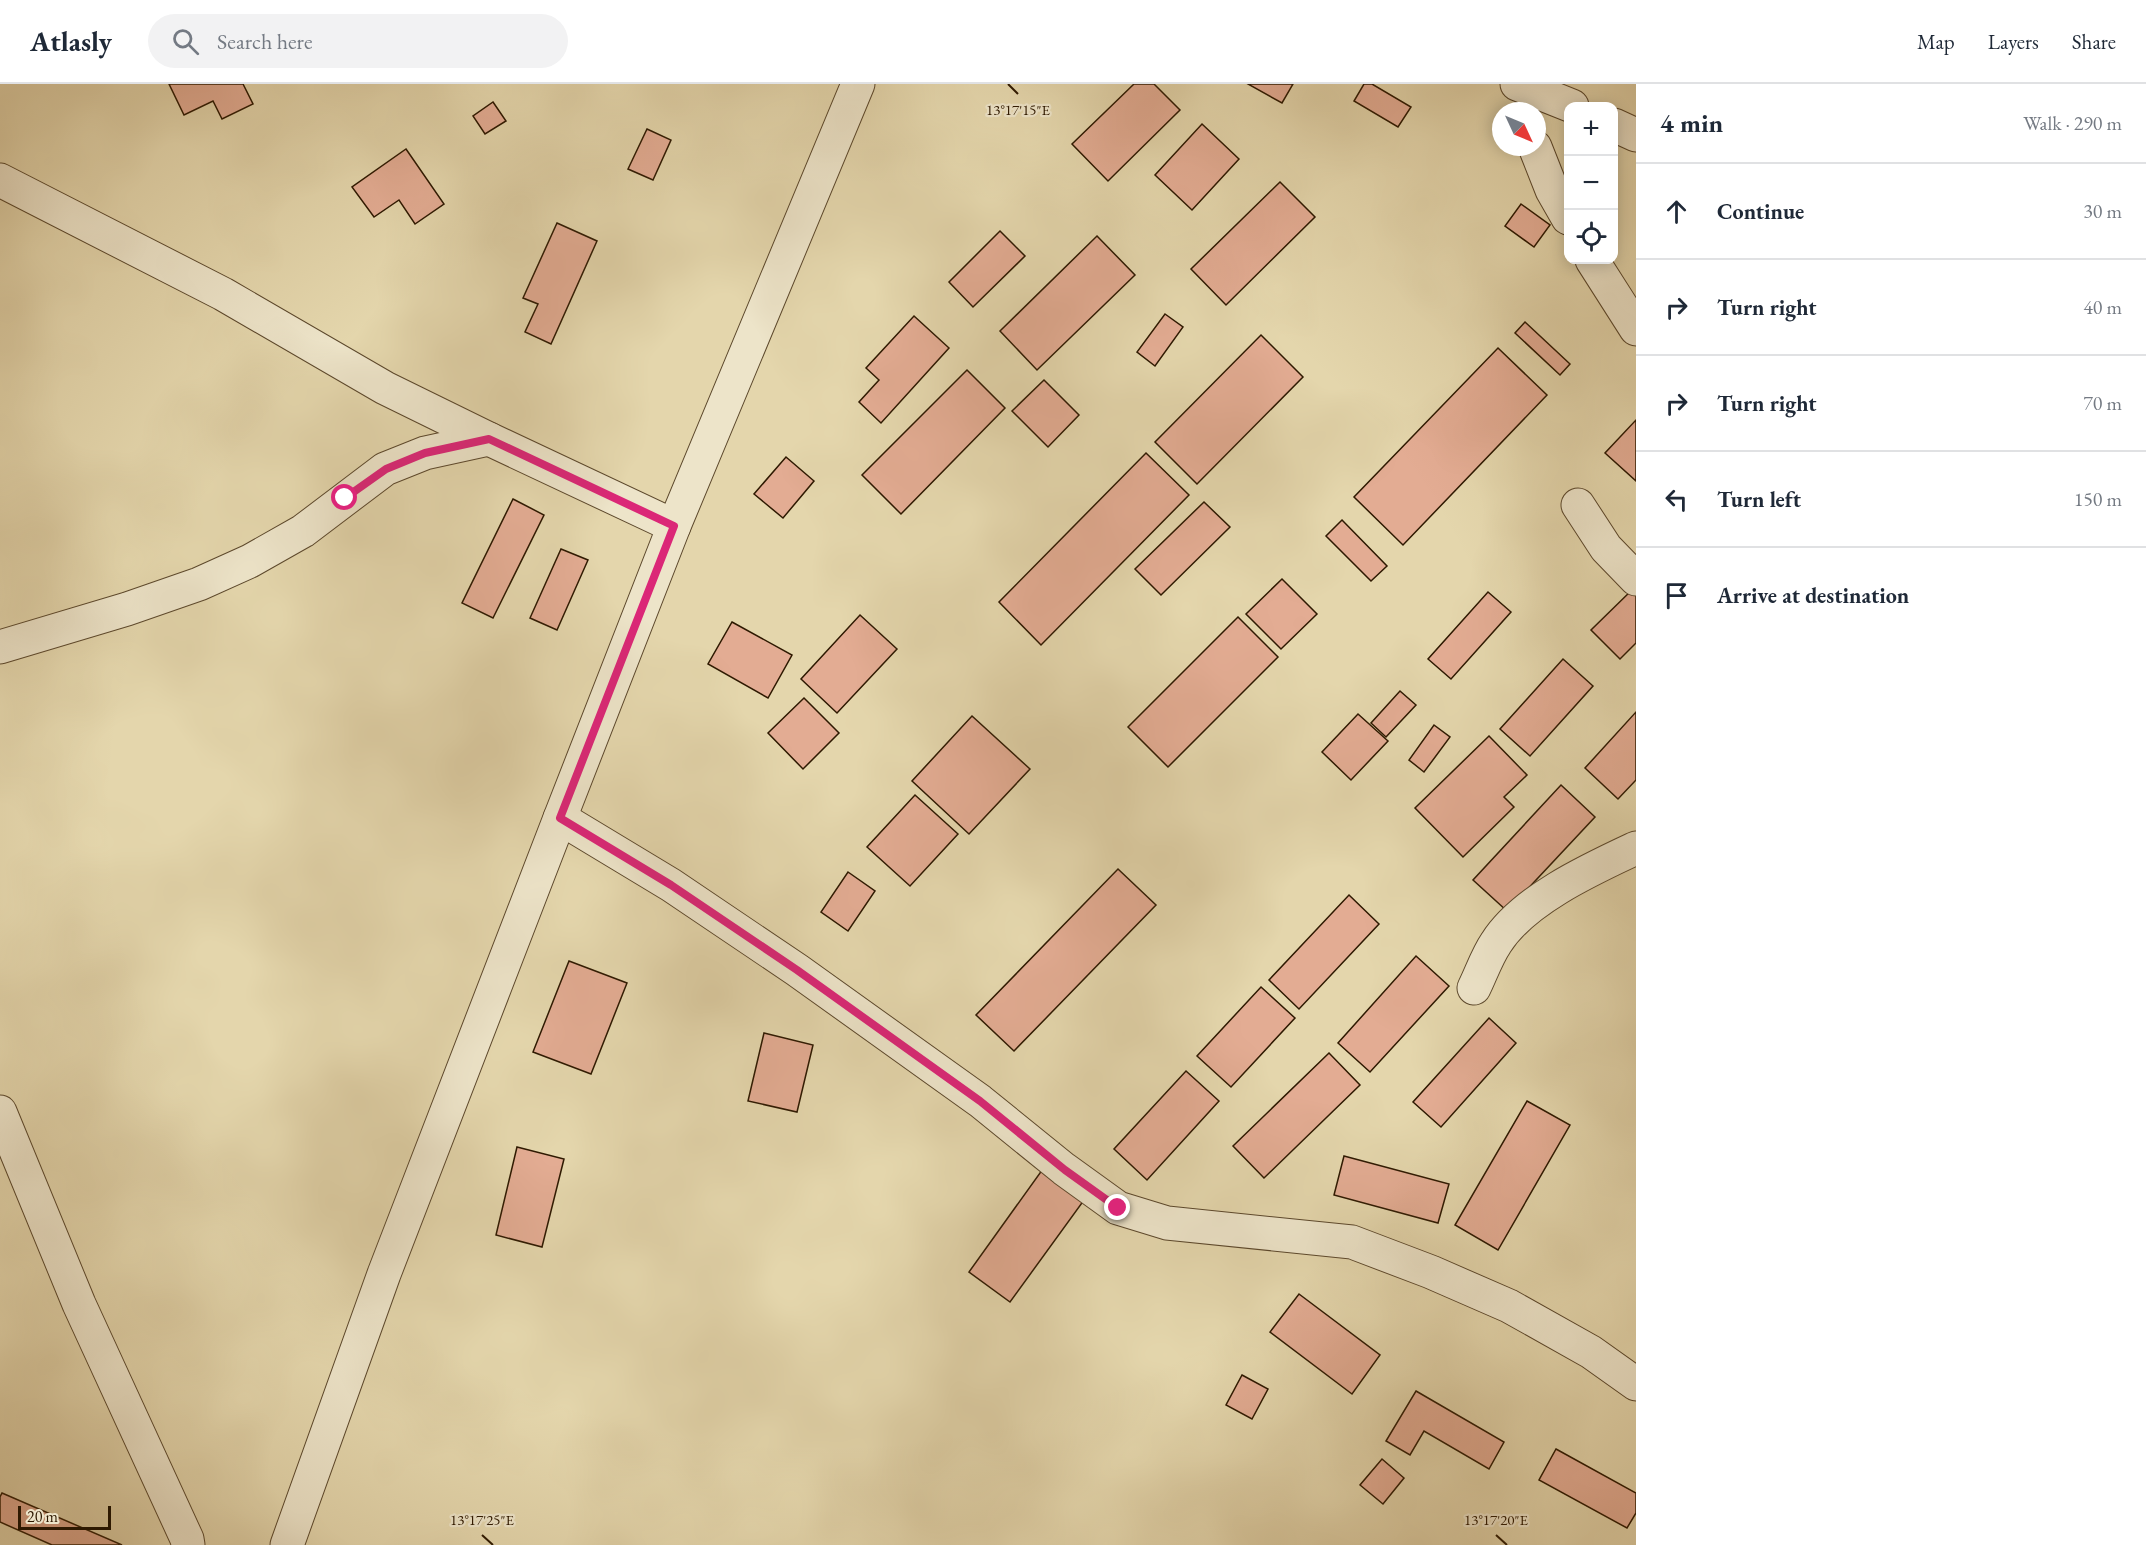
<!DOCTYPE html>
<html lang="en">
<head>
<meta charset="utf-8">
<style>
	:root { --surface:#fff; --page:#f2f2f3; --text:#1f2937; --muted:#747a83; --line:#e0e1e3 }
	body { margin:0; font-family:"EB Garamond",serif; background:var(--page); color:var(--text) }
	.controls { position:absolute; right:18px; top:18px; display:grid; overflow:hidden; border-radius:12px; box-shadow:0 3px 15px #0003 }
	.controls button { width:54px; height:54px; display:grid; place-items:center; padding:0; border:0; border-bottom:2px solid var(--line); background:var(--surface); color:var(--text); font:30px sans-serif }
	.compass { position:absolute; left:1492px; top:18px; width:54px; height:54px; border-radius:50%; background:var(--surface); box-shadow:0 3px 15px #0003; rotate:134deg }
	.scale { position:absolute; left:18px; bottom:15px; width:93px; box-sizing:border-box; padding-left:6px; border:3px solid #2e1901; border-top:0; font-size:16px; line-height:21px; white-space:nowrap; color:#2e1901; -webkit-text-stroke:4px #ede4c9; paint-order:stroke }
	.stop { position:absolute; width:18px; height:18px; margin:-14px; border:4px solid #db2777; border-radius:50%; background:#fff }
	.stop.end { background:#db2777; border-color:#fff; box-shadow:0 2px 6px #0008 }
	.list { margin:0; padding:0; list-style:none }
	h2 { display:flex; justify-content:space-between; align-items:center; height:78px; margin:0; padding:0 24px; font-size:26px }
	h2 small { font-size:20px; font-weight:400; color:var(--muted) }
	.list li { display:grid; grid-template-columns:39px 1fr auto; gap:18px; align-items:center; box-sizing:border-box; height:96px; padding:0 24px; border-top:2px solid var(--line) }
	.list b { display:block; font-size:22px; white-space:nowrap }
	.list em { font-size:20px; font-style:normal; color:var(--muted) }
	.icon { flex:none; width:33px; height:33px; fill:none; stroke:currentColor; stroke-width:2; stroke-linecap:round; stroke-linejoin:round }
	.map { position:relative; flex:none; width:1636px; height:1461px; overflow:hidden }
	header { display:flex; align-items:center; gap:36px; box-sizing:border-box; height:84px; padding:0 30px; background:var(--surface); border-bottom:2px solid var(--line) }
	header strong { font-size:28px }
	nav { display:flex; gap:33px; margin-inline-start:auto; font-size:21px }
	.search { width:420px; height:54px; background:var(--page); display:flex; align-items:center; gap:15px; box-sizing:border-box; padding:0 21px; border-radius:33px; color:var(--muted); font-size:22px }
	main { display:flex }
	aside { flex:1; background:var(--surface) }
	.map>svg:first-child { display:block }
</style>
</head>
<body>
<header>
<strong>Atlasly</strong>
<div class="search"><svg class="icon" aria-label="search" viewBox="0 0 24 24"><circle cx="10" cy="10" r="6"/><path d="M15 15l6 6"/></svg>Search here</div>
<nav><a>Map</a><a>Layers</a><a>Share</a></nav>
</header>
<main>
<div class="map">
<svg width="1636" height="1461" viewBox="0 0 1636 1461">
	<rect width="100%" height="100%" fill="#e4d6ac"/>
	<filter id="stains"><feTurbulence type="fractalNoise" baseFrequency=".00333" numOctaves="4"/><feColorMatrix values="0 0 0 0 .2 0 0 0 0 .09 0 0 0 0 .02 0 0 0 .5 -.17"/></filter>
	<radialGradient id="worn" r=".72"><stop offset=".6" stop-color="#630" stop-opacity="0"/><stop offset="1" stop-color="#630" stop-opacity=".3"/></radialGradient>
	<g fill="#e3ac93" stroke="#2e1901" stroke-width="1.5">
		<polygon points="169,0 243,0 253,20 222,35 213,17 184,31"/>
		<polygon points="1134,0 1154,0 1180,26 1108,97 1072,60"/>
		<polygon points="1248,0 1293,0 1282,19"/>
		<polygon points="1364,0 1372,0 1411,23 1398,43 1354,17"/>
		<polygon points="493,18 506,37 485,50 473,32"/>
		<polygon points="1202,40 1239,75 1192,126 1155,91"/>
		<polygon points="647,45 671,56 653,96 628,85"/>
		<polygon points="406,65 444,120 415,140 399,116 374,133 352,103"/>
		<polygon points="1280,98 1315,133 1226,221 1191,185"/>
		<polygon points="1521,120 1550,141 1534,163 1505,142"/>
		<polygon points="557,139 597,157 551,260 525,248 538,220 523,214"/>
		<polygon points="1000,147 1025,172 973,223 949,198"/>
		<polygon points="1097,152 1135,191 1037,286 1000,247"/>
		<polygon points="1165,230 1183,243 1155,282 1137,268"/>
		<polygon points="914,232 949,264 881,339 859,318 879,296 866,284"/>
		<polygon points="1525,238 1570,280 1560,291 1515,249"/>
		<polygon points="1261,251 1303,293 1197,400 1155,358"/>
		<polygon points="1498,264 1547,311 1403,461 1354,413"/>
		<polygon points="967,286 1005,324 901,430 862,391"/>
		<polygon points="1044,296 1079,331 1048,363 1012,327"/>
		<polygon points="1636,336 1636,397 1605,369"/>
		<polygon points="1146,369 1189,411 1041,561 999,518"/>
		<polygon points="786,373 814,397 783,434 754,410"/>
		<polygon points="513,415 544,431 493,534 462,519"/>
		<polygon points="1204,418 1230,443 1161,511 1135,485"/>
		<polygon points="1342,436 1387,482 1371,497 1326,452"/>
		<polygon points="561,465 588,476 557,546 530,534"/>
		<polygon points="1282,495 1317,530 1281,565 1246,530"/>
		<polygon points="1636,502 1636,559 1620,575 1591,546"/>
		<polygon points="1488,508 1511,528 1451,595 1428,575"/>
		<polygon points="860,531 897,565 837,629 801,595"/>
		<polygon points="1238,533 1278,573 1168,683 1128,643"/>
		<polygon points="732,538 792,571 768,614 708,580"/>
		<polygon points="1563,575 1593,602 1530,672 1500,645"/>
		<polygon points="1400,607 1416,621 1386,653 1371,639"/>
		<polygon points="804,614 839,649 803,685 768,649"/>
		<polygon points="1636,628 1636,696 1618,715 1585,684"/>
		<polygon points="1358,630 1388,657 1351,696 1322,668"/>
		<polygon points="972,632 1030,685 969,750 912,697"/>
		<polygon points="1434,641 1450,653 1424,688 1409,676"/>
		<polygon points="1489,652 1527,691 1504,713 1514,723 1463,773 1415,724"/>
		<polygon points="1561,701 1595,733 1507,827 1473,796"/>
		<polygon points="915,711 958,750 910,802 867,763"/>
		<polygon points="1118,785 1156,821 1014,967 976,931"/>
		<polygon points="848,788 875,807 848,847 821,828"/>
		<polygon points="1349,811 1379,840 1299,925 1269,896"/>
		<polygon points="1416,872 1449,902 1370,988 1338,959"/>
		<polygon points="569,877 627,899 591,990 533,968"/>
		<polygon points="1261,903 1295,934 1231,1003 1197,972"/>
		<polygon points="1489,934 1516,959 1441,1043 1413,1018"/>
		<polygon points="764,949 813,961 797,1028 748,1017"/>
		<polygon points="1329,969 1360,1001 1264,1094 1233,1062"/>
		<polygon points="1186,987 1219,1017 1147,1096 1114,1065"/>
		<polygon points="1527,1017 1570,1041 1498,1166 1455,1141"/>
		<polygon points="517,1063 564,1075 542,1163 496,1151"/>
		<polygon points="1344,1072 1449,1100 1438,1139 1334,1111"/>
		<polygon points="1045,1082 1087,1112 1010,1218 969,1188"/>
		<polygon points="1299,1210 1380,1271 1352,1310 1270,1248"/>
		<polygon points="1242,1291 1268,1305 1252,1335 1226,1321"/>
		<polygon points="1416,1307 1504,1358 1489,1385 1424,1347 1410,1371 1386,1357"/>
		<polygon points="1556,1365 1636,1409 1636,1429 1627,1444 1539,1396"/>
		<polygon points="1382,1375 1404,1394 1383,1420 1360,1401"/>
		<polygon points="2,1409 122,1461 52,1461 0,1438 0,1413"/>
	</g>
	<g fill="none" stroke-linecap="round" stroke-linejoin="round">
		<g stroke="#5c482c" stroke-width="35">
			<g id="minor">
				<polyline points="1517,0 1572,22"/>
				<polyline points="1614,41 1636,51"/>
				<polyline points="1535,63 1552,106 1568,134"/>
				<polyline points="0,96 223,210 385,304 489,355 674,442"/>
				<polyline points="1592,176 1636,245"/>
				<polyline points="1578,421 1606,464 1636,495"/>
				<polyline points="0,563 127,525 199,500 250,477 303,447 385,385 425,369 489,355"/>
				<polyline points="560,734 671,801 797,886 980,1017 1064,1085 1118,1124 1167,1139 1352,1158 1431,1188 1509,1222 1591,1268 1636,1300"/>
				<path d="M1474 904C1481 890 1487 872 1496 859 1523 816 1591 785 1636 764"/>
				<polyline points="0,1028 79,1220 187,1455 188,1461"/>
				<polyline points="287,1461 384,1190 560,734 674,442 858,0"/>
			</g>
		</g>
		<use href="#minor" stroke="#ede4c9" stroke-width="33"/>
	</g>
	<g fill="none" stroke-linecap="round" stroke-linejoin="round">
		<polyline stroke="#db2777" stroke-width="8" points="345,414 386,385 425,369 489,355 674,442 560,734 671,801 797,886 980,1017 1065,1086 1118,1124"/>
	</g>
	<path fill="none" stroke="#2e1901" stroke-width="2" d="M1008 0 1018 10M482 1451 493 1461M1496 1451 1507 1461"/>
	<g font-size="15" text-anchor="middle" fill="#2e1901" stroke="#ede4c9" stroke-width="4.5" stroke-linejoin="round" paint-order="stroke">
		<text x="1018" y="31">13°17'15"E</text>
		<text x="482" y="1441">13°17'25"E</text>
		<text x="1496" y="1441">13°17'20"E</text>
	</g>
	<rect width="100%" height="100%" filter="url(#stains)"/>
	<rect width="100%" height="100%" fill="url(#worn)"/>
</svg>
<div class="controls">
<button>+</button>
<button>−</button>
<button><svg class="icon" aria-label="locate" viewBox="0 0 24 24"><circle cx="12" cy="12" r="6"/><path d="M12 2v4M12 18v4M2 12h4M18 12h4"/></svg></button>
</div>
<svg class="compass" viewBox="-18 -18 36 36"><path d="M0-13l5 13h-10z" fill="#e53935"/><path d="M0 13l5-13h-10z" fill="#747a83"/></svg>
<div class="scale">20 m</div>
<div class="stop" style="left:345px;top:414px"></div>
<div class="stop end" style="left:1118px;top:1124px"></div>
</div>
<aside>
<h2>4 min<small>Walk · 290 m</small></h2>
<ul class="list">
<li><svg class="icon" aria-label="ahead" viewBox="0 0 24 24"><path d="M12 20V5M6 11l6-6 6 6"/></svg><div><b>Continue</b></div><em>30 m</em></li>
<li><svg class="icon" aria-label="right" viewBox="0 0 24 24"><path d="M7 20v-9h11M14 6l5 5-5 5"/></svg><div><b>Turn right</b></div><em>40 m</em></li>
<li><svg class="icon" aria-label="right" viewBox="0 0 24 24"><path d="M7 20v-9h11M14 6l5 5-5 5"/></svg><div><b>Turn right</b></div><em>70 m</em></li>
<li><svg class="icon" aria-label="left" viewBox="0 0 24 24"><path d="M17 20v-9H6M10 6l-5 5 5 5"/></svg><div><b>Turn left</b></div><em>150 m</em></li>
<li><svg class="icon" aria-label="arrive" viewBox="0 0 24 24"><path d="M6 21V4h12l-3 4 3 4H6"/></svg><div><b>Arrive at destination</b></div></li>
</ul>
</aside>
</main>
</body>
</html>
